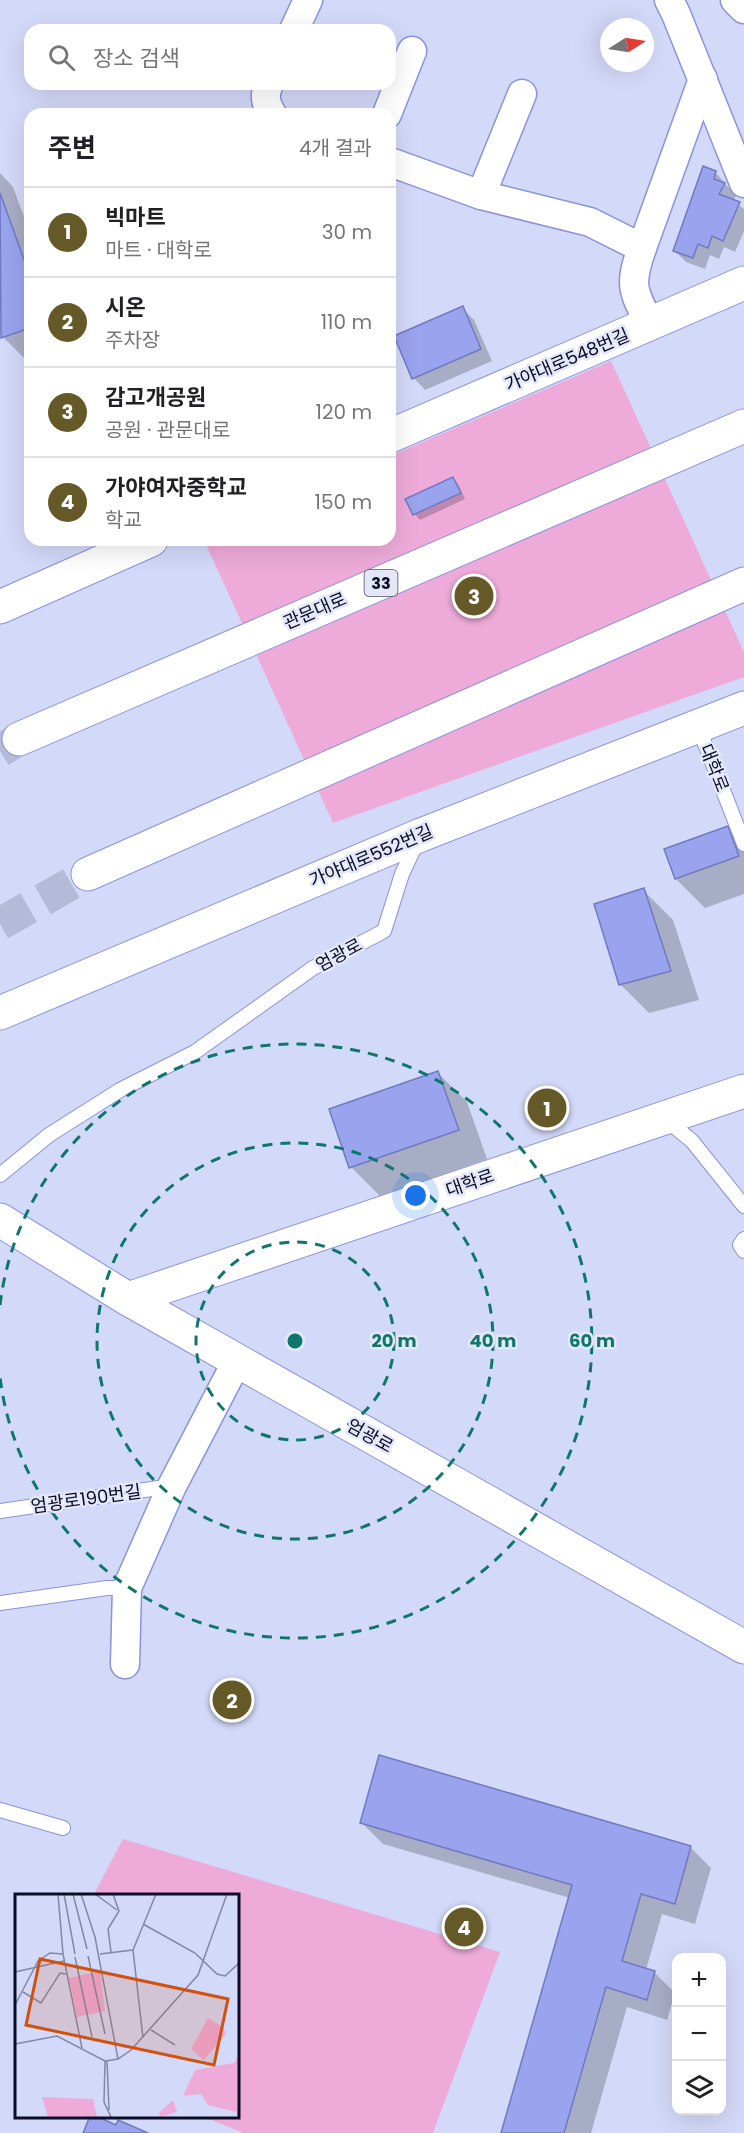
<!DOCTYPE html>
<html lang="ko">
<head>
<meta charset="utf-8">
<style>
	:root { --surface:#fff; --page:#f6f6f6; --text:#202124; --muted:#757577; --line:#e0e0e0; --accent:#655a27 }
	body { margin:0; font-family:Poppins,"Noto Sans KR",sans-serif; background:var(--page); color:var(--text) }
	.controls { position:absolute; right:18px; bottom:18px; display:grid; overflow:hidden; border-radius:12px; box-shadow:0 6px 24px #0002 }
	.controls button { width:54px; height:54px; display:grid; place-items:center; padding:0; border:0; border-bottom:2px solid var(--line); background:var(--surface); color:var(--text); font:30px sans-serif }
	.compass { position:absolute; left:600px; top:18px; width:54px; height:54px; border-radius:50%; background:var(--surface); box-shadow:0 6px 24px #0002; rotate:78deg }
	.you { position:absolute; left:416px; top:1196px; width:21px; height:21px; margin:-15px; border:4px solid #fff; border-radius:50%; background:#1a73e8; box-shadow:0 0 0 9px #1a73e833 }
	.badge { display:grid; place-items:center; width:39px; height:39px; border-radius:50%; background:var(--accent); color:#fff; font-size:20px; font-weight:700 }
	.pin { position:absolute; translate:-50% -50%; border:3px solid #fff; box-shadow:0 2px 6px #0006 }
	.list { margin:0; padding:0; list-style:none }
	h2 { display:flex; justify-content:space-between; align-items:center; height:78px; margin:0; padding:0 24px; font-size:26px }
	h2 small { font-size:20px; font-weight:400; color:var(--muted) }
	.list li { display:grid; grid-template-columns:39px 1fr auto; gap:18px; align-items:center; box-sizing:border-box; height:90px; padding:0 24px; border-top:2px solid var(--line) }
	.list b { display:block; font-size:22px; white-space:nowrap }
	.list p { margin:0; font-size:20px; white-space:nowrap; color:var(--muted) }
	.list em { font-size:20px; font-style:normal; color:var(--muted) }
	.icon { flex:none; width:33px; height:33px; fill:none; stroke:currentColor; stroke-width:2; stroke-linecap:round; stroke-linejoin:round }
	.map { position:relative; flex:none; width:744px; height:2133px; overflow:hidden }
	.search { position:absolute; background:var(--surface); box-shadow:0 6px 24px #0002; left:24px; top:24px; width:372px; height:66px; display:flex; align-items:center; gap:15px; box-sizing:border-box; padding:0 21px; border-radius:18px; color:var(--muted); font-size:22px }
	.panel { position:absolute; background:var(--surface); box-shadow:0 6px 24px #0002; left:24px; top:108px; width:372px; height:438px; border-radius:18px }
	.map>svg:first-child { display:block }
</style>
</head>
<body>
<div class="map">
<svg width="744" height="2133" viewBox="0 0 744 2133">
	<rect width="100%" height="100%" fill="#d3d9f8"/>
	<g fill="#eeabda">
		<polygon points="611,361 744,652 744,677 333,823 204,540 390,540 390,456"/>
		<polygon points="123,1839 500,1952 433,2133 244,2133 204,2117 237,2116 237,1896 93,1896"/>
	</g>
	<g fill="#0003">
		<polygon points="703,168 716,173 736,196 733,201 744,209 744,231 735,252 724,247 719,259 710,255 705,269 686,262 674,250"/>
		<polygon points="0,173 13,187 30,233 29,363 3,337 0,330"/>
		<polygon points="462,308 474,320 492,361 425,390 414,378"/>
		<polygon points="453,479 458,484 465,499 420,520 415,514 408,500"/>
		<polygon points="727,828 744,844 744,894 705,908 676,879 666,850"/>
		<polygon points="643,890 673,920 699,1000 649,1013 620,984"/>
		<polygon points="438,1073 467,1102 487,1159 380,1196 351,1167"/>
		<polygon points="362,1823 690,1847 711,1868 695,1924 662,1914 646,1970 654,1972 675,1993 667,2020 627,2007 591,2133 503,2133 570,1898 383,1844"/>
	</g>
	<g fill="#99a3ee" stroke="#717ac1" stroke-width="1.5">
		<polygon points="703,166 716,171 714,179 725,183 719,194 740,202 723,241 712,236 708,248 698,244 693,258 673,251"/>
		<polygon points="0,193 30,276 30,328 1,338"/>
		<polygon points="463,306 481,349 412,379 394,336"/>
		<polygon points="453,477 461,493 413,515 405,499"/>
		<polygon points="728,826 739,856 675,879 664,849"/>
		<polygon points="644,888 671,971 619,985 594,904"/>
		<polygon points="438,1071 459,1130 349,1168 329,1109"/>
		<polygon points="379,1755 691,1846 675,1904 641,1894 622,1961 655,1971 647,2000 606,1987 564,2133 501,2133 572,1885 360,1823"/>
		<polygon points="90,2116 96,2116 116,2125 118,2120 148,2133 83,2133"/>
	</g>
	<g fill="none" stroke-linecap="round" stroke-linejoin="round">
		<g stroke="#b5bad9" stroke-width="33" stroke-dasharray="33 16" stroke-linecap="butt">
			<polyline points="0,751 19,739"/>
			<polyline points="0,924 88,874"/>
		</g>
		<g stroke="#8a93dc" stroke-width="16">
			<g id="lane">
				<polyline points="698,726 744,844"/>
				<polyline points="665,1119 692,1141 744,1206"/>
				<polyline points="0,1175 49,1135 120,1090 195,1052 313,968 384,931 402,874 417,842"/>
				<polyline points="744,1239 740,1245 744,1251"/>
				<polyline points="0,1511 172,1486"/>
				<polyline points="0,1603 107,1588 127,1588"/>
				<polyline points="0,1810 63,1828"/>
			</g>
		</g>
		<g stroke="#8a93dc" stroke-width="31">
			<g id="street">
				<polyline points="669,0 676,14 744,183"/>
				<polyline points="735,0 744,9"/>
				<polyline points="294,30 308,0"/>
				<path d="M269 84C264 95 265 103 272 114"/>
				<polyline points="387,114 412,51"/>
				<path d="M390 162 481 195 590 222 642 248C629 285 632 290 650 324"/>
				<polyline points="481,195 522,94"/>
				<polyline points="642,248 703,79"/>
				<polyline points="125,1664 127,1588 172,1486 237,1361"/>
			</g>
		</g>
		<g stroke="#8a93dc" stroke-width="35">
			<g id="secondary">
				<polyline points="390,436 744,283"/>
				<polyline points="0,607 151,540"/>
				<polyline points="0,1013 421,835 744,708"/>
				<polyline points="0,1220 128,1299 744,1647"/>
				<polyline points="128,1299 744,1091"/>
			</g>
		</g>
		<g stroke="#8a93dc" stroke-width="35">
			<g id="highway">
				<polyline points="19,739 744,426"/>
				<polyline points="88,874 744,584"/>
			</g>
		</g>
		<use href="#lane" stroke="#fff" stroke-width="14"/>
		<use href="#street" stroke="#fff" stroke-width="28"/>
		<use href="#secondary" stroke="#fff" stroke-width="33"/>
		<use href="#highway" stroke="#fff" stroke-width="33"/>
	</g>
	<g fill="none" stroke="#0f766e" stroke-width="3" stroke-dasharray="10 8">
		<circle cx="295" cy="1341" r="99"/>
		<circle cx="295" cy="1341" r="198"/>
		<path d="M0 1305A297 297 0 1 1 0 1377"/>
	</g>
	<g text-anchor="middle" stroke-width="5" stroke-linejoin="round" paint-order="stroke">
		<rect fill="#e4e7f7" stroke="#4c4e65" stroke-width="1.5" x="364.5" y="570" width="33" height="26" rx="4.5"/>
		<g font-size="16" font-weight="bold" fill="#0b0c27">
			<text x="381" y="589">33</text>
		</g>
		<g font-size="18" fill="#0b0c27" stroke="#e4e7f7">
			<text transform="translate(567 360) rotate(-23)" y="6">가야대로548번길</text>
			<text transform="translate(315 611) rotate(-23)" y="6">관문대로</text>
			<text transform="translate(714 768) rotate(68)" y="6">대학로</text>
			<text transform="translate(371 856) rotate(-23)" y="6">가야대로552번길</text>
			<text transform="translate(339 955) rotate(-28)" y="6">엄광로</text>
			<text transform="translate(470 1183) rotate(-19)" y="6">대학로</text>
			<text transform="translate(370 1436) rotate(29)" y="6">엄광로</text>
			<text transform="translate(86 1499) rotate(-8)" y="6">엄광로190번길</text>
		</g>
	</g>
	<g transform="translate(15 1894)">
		<rect width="224" height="224" fill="#d3d9f8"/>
		<path d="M85 77 90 117 62 123 54 84ZM193 124 208 133 211 140 189 166 176 155ZM223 162V223L221 218 193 211 186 200 168 202 180 176 219 169ZM27 203 78 205 82 223H33ZM158 206 162 218 145 223 144 219Z" fill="#eeabda"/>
		<path fill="none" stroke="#8387a4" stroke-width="1.5" d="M43 0 48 60 67 154M49 0 60 60M58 0 72 55M66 0 80 43 103 165M80 0 102 16M128 30 180 59 202 80 210 82 224 69M96 58 93 35 104 17 98 0M85 60 118 56M73 62 90 140M60 63 77 143M0 78 49 67M8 98 26 109 45 79 51 80M0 111 23 67 35 59 48 60M136 136 160 151M128 144 118 56 141 0M0 150 42 142 90 167 103 165 116 156 183 81 212 0M90 167 89 208 96 223M92 167 94 216"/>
		<path fill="#d2510f" fill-opacity="0.15" stroke="#d2510f" stroke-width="3" d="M25 65 213 105 199 171 11 131Z"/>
		<rect width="224" height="224" fill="none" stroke="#0b0c27" stroke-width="3"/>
	</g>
	<circle cx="295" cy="1341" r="9" fill="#0f766e" stroke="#e4e7f7" stroke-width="3"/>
	<g font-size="18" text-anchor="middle" font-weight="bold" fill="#0f766e" stroke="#e4e7f7" stroke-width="5" stroke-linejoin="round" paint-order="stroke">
		<text x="394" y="1347">20 m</text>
		<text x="493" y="1347">40 m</text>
		<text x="592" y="1347">60 m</text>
	</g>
</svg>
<div class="controls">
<button>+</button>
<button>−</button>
<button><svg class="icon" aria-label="layers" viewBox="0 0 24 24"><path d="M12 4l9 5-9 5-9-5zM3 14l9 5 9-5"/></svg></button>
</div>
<svg class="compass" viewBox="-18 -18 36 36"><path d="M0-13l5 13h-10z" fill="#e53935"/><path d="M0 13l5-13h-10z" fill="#757577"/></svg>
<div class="you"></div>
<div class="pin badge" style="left:547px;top:1108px">1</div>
<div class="pin badge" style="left:232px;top:1700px">2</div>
<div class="pin badge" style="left:474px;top:596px">3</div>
<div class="pin badge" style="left:464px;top:1927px">4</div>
<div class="search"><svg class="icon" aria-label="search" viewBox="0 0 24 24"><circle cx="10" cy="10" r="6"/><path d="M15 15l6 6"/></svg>장소 검색</div>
<section class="panel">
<h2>주변<small>4개 결과</small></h2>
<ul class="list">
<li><span class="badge">1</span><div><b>빅마트</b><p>마트 · 대학로</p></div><em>30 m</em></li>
<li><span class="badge">2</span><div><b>시온</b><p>주차장</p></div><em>110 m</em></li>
<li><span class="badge">3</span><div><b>감고개공원</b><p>공원 · 관문대로</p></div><em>120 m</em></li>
<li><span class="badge">4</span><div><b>가야여자중학교</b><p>학교</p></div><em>150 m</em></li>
</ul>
</section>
</div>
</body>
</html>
